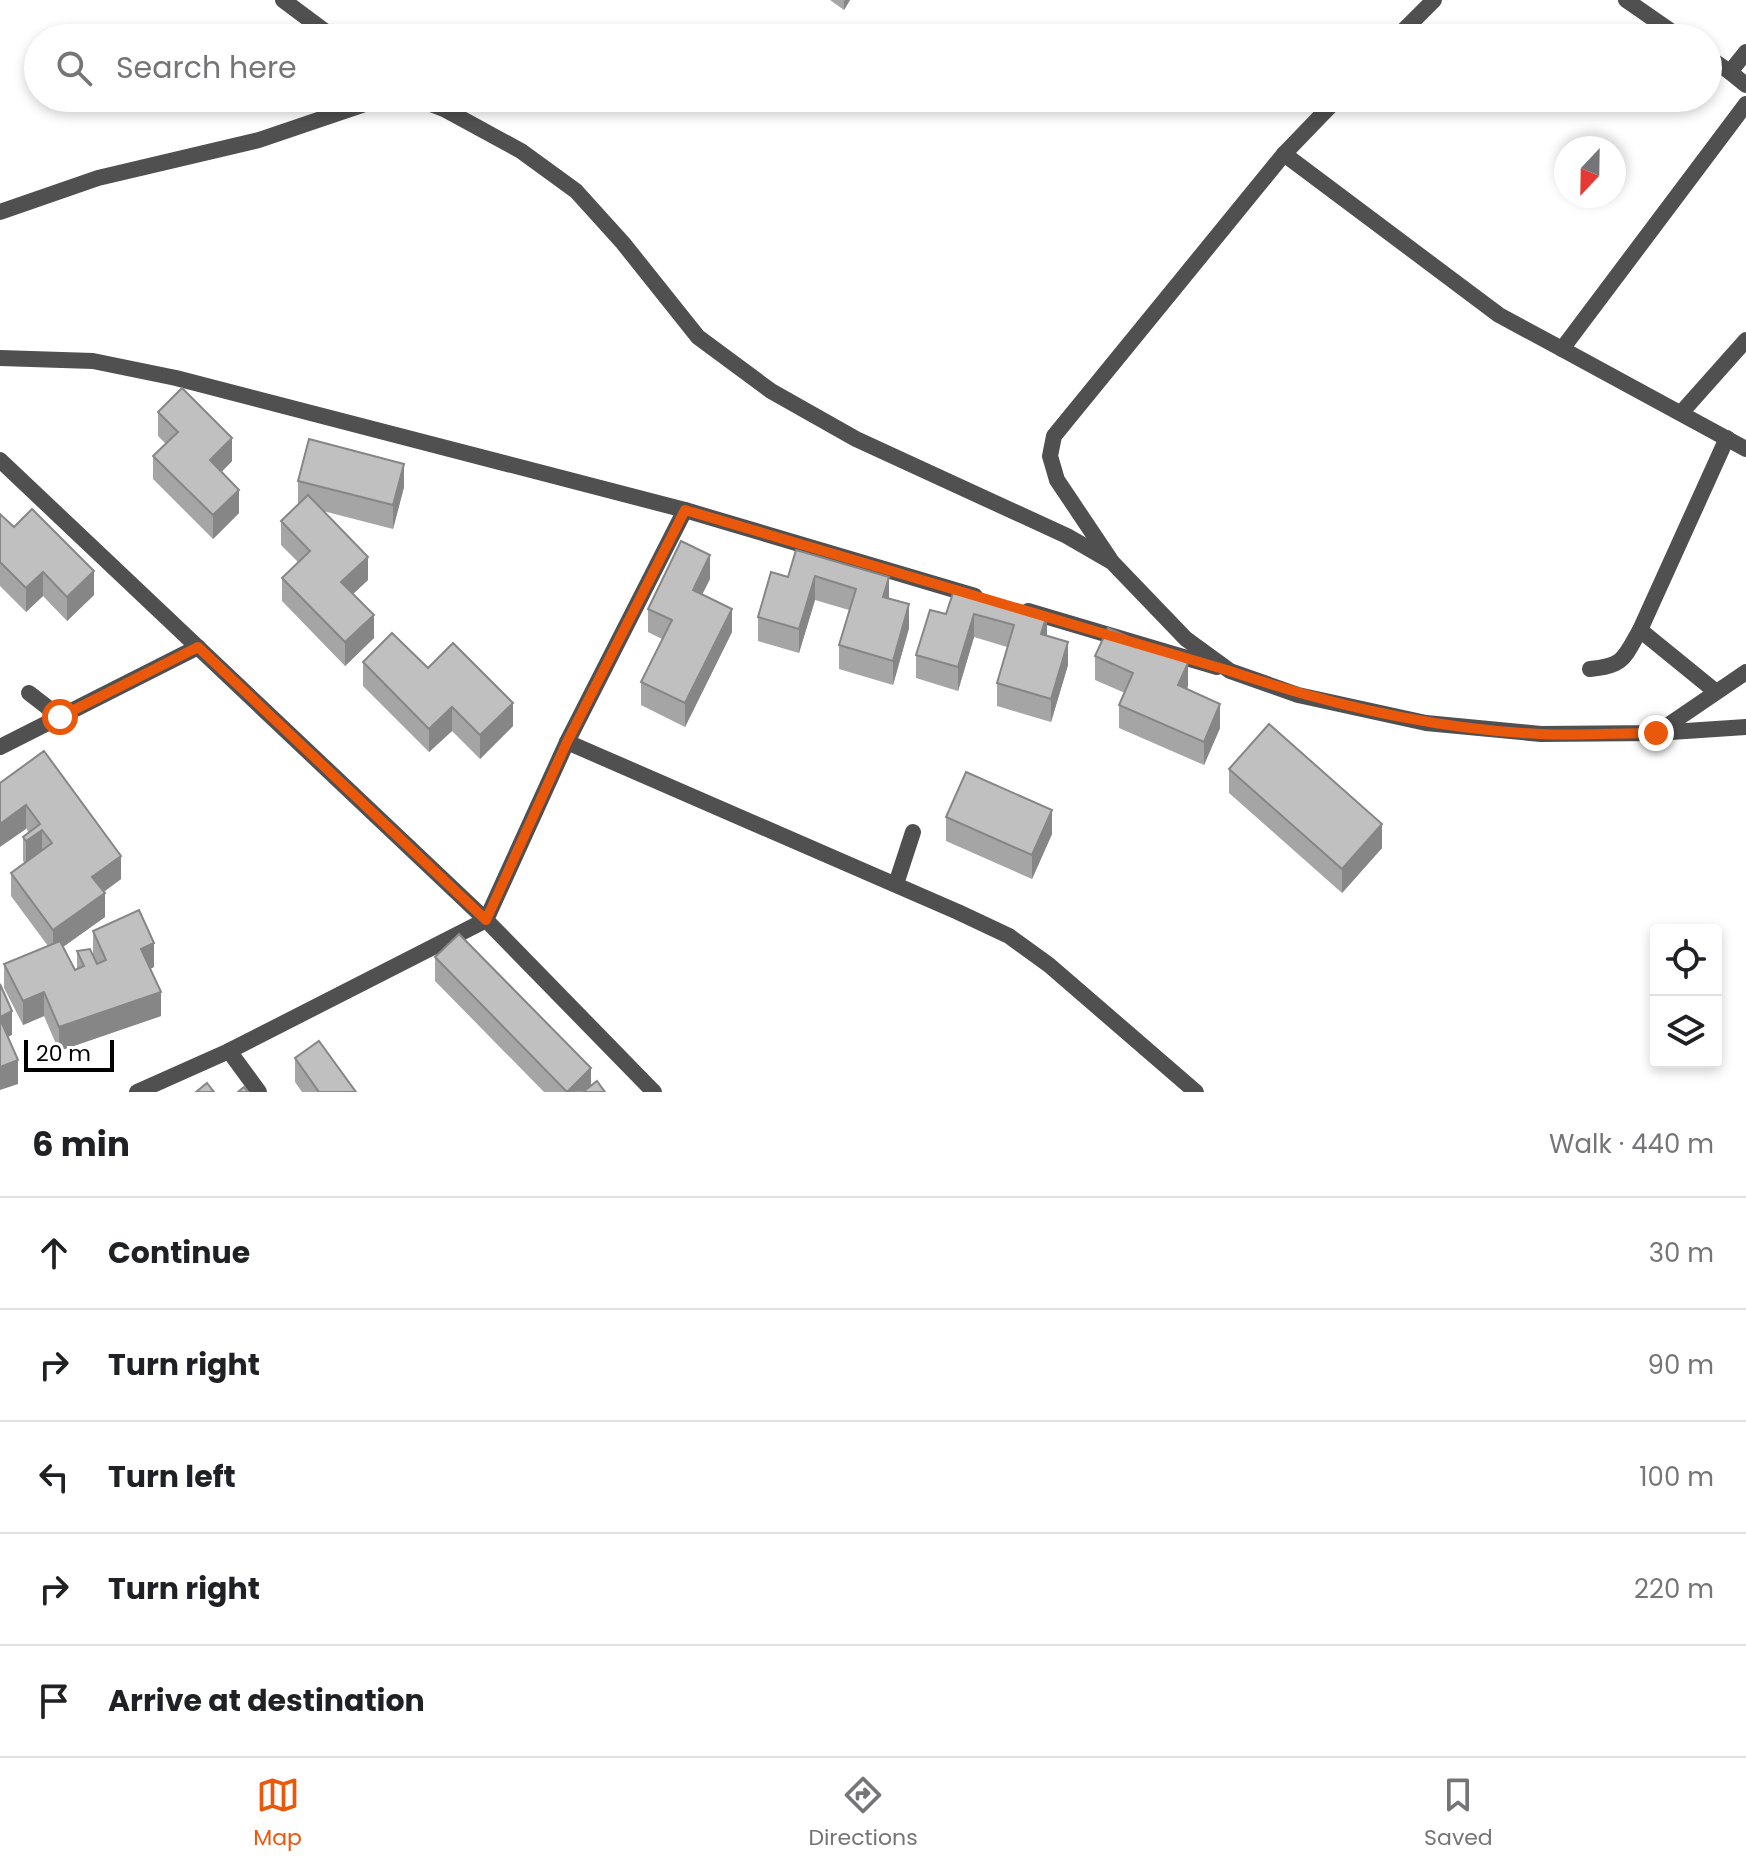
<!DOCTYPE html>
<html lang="en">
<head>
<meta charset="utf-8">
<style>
	:root { --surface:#fff; --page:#f6f6f6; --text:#202124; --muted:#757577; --line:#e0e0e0; --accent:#ea580c }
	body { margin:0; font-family:Poppins,sans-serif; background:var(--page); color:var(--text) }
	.controls { position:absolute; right:24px; bottom:24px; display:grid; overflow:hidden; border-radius:8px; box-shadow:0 4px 12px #0003 }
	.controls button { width:72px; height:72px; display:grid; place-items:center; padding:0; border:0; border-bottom:2px solid var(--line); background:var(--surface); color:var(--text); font:40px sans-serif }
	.compass { position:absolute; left:1554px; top:136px; width:72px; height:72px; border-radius:50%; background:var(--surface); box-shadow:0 4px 12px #0003; rotate:202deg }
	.scale { position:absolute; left:24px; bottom:20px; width:90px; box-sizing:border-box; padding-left:8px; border:4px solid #000; border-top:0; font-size:22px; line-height:28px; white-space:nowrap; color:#000; -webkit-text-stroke:6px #fff; paint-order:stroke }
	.stop { position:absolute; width:24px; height:24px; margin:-18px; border:6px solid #ea580c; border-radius:50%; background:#fff }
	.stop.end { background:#ea580c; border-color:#fff; box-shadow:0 2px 8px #0008 }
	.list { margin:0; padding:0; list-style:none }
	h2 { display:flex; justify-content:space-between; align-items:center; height:104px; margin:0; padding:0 32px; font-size:34px }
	h2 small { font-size:26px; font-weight:400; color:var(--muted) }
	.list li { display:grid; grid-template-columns:52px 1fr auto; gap:24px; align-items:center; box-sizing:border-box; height:112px; padding:0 32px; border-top:2px solid var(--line) }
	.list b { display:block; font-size:30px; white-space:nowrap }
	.list em { font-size:26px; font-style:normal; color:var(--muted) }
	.icon { flex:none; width:44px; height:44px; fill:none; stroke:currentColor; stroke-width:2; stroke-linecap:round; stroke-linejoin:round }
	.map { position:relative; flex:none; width:1746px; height:1092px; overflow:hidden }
	.search { position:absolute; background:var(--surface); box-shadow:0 4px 12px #0003; left:24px; right:24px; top:24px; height:88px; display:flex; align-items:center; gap:20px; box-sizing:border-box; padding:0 28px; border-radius:44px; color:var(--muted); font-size:30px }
	.sheet { height:664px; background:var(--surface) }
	nav { display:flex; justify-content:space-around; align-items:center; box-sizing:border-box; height:112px; border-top:2px solid var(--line); background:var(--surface); font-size:22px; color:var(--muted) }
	nav a { display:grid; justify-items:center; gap:4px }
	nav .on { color:var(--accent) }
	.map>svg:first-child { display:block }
</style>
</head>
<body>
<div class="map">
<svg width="1746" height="1092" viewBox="0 0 1746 1092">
	<rect width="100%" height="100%" fill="#fff"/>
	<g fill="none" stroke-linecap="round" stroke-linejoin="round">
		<g stroke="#505050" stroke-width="16">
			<polyline points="29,693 60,717"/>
			<polyline points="896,884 913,832"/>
		</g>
		<g stroke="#505050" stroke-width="16">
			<polyline points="283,0 334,38"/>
			<polyline points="1626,0 1681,38"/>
			<polyline points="1396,38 1434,0"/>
			<polyline points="1746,52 1730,72 1746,85"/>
			<polyline points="1708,57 1730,72"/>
			<polyline points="415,98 444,109 521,151 576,191 623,243 698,337 771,391 856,439 1067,536 1112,562 1186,639 1230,671 1298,695 1426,723 1541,734 1656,733 1746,727"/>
			<polyline points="1746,104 1562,349 1746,449"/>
			<polyline points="1284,154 1499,315 1562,349"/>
			<polyline points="0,212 98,178 259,140 374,101 403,98"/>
			<polyline points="0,358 93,361 176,378 685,510 975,596"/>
			<polyline points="1681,413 1746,340"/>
			<polyline points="0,460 486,920 654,1092"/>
			<polyline points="1110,559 1057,480 1050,456 1054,436 1284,154 1338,98"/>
			<polyline points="1028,611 1217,667"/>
			<polyline points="1640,630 1715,691"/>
			<path d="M1590 669C1624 666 1624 658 1640 630L1727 438"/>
			<polyline points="1658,732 1746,672"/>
			<polyline points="567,742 958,912 1009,936 1049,965 1196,1092"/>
			<polyline points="0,747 198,647"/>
			<polyline points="229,1051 259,1092"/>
			<polyline points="137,1092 229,1051 486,920 567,742 685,510"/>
		</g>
	</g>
	<g fill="#a5a5a5">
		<polygon points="830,0 850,0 844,10"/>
		<polygon points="158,412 232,461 221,472 239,513 213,539 153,479 153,456 166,444 158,436"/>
		<polygon points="298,481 404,487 393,529 323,511 368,580 353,594 374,638 345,666 282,601 282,578 298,562 281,545 281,521 298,504"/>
		<polygon points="0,514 14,527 94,595 67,621 43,596 26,612 0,586"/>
		<polygon points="796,550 889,599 909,628 893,685 839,669 839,645 849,610 815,600 799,653 758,641 758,617 788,577"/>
		<polygon points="710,579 702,594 732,632 685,727 641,705 641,682 662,639 648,632 648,609"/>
		<polygon points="955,587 1047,636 1068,665 1051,722 997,706 997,683 1007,647 974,637 958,691 916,678 916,655 946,614"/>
		<polygon points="1095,656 1188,686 1187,689 1220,728 1204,765 1119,728 1119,705 1125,693 1095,680"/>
		<polygon points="363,662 428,668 513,726 480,759 452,731 429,752 363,686"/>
		<polygon points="1229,769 1382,848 1342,893 1229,793"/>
		<polygon points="0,783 121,879 104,892 105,917 63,947 75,970 77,969 77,951 93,955 93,931 154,967 150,969 161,1016 59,1051 44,1016 23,1025 4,988 4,964 48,946 11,896 11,873 25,863 23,861 23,837 29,833"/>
		<polygon points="946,817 1052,834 1032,879 946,841"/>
		<polygon points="435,957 591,1085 605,1092 544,1092 435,981"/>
		<polygon points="295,1058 356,1092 302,1092 295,1082"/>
	</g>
	<g fill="#868686">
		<polygon points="845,0 850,0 844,10 844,1"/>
		<polygon points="232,438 232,461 210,484 210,460"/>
		<polygon points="404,464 404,487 393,529 393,505"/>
		<polygon points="239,490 239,513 213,539 213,515"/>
		<polygon points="710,555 710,579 693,613 693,590"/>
		<polygon points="368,557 368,580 341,605 341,582"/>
		<polygon points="94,571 94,595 67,621 67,597"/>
		<polygon points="43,572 43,596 26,612 26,588"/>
		<polygon points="815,576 815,600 799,653 799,629"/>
		<polygon points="889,577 889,600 883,597"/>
		<polygon points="909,604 909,628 893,685 893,661"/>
		<polygon points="732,609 732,632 685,727 685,703"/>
		<polygon points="974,614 974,637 958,691 958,667"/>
		<polygon points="1047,614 1047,638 1041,634"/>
		<polygon points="374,615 374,638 345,666 345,642"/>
		<polygon points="1068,642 1068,665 1051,722 1051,699"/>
		<polygon points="1188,663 1188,686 1178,709 1178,685"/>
		<polygon points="513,703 513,726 480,759 480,735"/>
		<polygon points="1220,704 1220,728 1204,765 1204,742"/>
		<polygon points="452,707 452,731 429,752 429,729"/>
		<polygon points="26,805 26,829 0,847 0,824"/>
		<polygon points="1052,810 1052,834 1032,879 1032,855"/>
		<polygon points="1382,824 1382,848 1342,893 1342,869"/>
		<polygon points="42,830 42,853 26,865 26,841"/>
		<polygon points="121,856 121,879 92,900 92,877"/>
		<polygon points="105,893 105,917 53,954 53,930"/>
		<polygon points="154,943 154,967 141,973 141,949"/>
		<polygon points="44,992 44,1016 23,1025 23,1001"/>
		<polygon points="161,992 161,1016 59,1051 59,1027"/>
		<polygon points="12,1011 12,1035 0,1040 0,1017"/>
		<polygon points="18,1060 18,1084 0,1090 0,1067"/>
		<polygon points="591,1068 591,1091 567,1092"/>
	</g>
	<g fill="#c0c0c0" stroke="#868686" stroke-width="2">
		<polygon points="182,388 232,438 210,460 239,490 213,515 153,456 178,432 158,412"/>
		<polygon points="309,439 404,464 393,505 298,481"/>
		<polygon points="308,495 368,557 341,582 374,615 345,642 282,578 310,551 281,521"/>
		<polygon points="32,509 94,571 67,597 43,572 26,588 0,562 0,514 14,527"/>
		<polygon points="681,541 710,555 693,590 732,609 685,703 641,682 672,620 648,609"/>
		<polygon points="796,550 889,577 883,597 909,604 893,661 839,645 856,589 815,576 799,629 758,617 771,572 788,577"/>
		<polygon points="955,587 1047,614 1041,634 1068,642 1051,699 997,683 1014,625 974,614 958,667 916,655 930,610 946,614"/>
		<polygon points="1108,628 1188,663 1178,685 1220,704 1204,742 1119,705 1133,673 1095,656"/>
		<polygon points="392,633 428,668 453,643 513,703 480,735 452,707 429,729 363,662"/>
		<polygon points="1269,724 1382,824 1342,869 1229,769"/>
		<polygon points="44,751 121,856 92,877 105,893 53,930 11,873 52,843 42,830 26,841 23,837 40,824 26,805 0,824 0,783"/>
		<polygon points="966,772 1052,810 1032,855 946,817"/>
		<polygon points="139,910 154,943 141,949 161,992 59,1027 44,992 23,1001 4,964 60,941 75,970 84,966 77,951 90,949 97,964 106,960 93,931"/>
		<polygon points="459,934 591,1068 567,1092 435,957"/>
		<polygon points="0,984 12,1011 0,1017"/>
		<polygon points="0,1019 18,1060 0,1067"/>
		<polygon points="319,1041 356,1092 319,1092 295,1058"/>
		<polygon points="597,1081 605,1092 583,1092"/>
		<polygon points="207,1083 214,1092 196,1092"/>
		<polygon points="244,1087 248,1092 238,1092"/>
	</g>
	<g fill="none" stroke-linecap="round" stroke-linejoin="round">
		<path stroke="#ea580c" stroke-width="10" d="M60 717 198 647 486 920 567 742 685 510 1230 671C1330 705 1434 729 1540 734 1578 736 1618 733 1656 733"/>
	</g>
</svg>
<div class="controls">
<button><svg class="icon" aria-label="locate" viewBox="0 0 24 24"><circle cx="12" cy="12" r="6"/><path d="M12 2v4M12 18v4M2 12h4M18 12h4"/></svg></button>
<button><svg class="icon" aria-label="layers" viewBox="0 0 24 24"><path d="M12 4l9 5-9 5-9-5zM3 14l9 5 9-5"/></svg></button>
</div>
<svg class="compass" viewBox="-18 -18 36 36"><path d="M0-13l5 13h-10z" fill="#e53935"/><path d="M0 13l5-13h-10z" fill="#757577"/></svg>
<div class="scale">20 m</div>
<div class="stop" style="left:60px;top:717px"></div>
<div class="stop end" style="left:1656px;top:733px"></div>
<div class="search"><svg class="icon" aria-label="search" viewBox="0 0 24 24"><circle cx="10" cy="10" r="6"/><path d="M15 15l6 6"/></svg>Search here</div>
</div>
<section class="sheet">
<h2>6 min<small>Walk · 440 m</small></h2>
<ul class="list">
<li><svg class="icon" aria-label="ahead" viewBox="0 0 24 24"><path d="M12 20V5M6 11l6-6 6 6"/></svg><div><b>Continue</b></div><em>30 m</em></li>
<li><svg class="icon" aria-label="right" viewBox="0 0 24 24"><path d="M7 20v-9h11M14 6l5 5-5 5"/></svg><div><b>Turn right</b></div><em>90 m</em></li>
<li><svg class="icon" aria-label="left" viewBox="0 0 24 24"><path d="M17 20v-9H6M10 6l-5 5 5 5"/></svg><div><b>Turn left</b></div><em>100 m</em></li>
<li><svg class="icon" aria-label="right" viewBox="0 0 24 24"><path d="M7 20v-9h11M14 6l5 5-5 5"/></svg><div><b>Turn right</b></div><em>220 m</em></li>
<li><svg class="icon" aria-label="arrive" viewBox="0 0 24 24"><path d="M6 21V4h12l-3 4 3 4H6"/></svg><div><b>Arrive at destination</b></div></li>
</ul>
</section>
<nav>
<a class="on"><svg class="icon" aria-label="map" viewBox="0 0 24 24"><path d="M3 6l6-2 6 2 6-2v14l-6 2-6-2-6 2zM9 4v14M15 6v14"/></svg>Map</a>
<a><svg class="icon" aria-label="directions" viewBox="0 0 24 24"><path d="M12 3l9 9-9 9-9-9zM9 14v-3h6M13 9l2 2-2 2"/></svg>Directions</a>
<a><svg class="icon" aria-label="saved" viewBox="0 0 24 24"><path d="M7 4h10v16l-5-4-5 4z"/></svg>Saved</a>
</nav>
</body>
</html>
